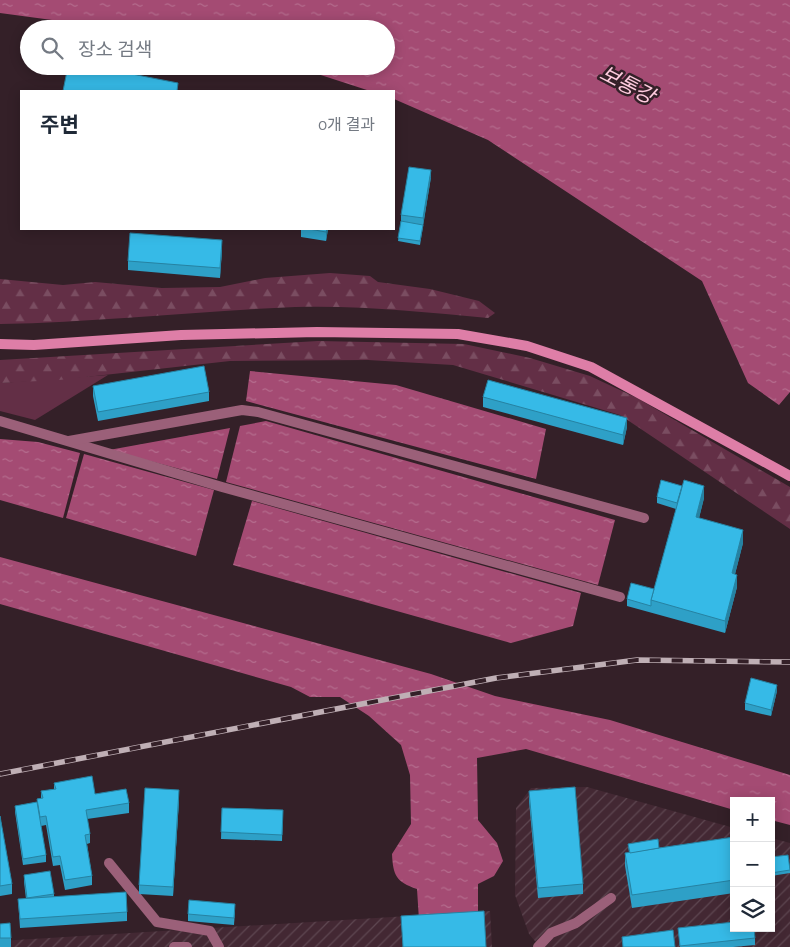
<!DOCTYPE html>
<html lang="ko">
<head>
<meta charset="utf-8">
<style>
	:root { --surface:#fff; --page:#f2f2f3; --text:#1f2937; --muted:#747a83; --line:#e0e1e3 }
	body { margin:0; font-family:"Zilla Slab","Noto Sans KR",serif; background:var(--page); color:var(--text) }
	.controls { position:absolute; right:15px; bottom:15px; display:grid; overflow:hidden; border-radius:0px; box-shadow:0 2px 12px #0003 }
	.controls button { width:45px; height:45px; display:grid; place-items:center; padding:0; border:0; border-bottom:1px solid var(--line); background:var(--surface); color:var(--text); font:25px sans-serif }
	.list { margin:0; padding:0; list-style:none }
	h2 { display:flex; justify-content:space-between; align-items:center; height:65px; margin:0; padding:0 20px; font-size:21px }
	h2 small { font-size:16px; font-weight:400; color:var(--muted) }
	.icon { flex:none; width:28px; height:28px; fill:none; stroke:currentColor; stroke-width:2; stroke-linecap:round; stroke-linejoin:round }
	.map { position:relative; flex:none; width:790px; height:947px; overflow:hidden }
	.search { position:absolute; background:var(--surface); box-shadow:0 2px 12px #0003; left:20px; top:20px; width:375px; height:55px; display:flex; align-items:center; gap:12px; box-sizing:border-box; padding:0 18px; border-radius:28px; color:var(--muted); font-size:19px }
	.panel { position:absolute; background:var(--surface); box-shadow:0 2px 12px #0003; left:20px; top:90px; width:375px; height:140px; border-radius:0px }
	.map>svg:first-child { display:block }
</style>
</head>
<body>
<div class="map">
<svg width="790" height="947" viewBox="0 0 790 947">
	<defs>
		<pattern id="industrial-furrows" width="10" height="10" patternUnits="userSpaceOnUse" patternTransform="scale(1.25)"><rect width="10" height="10" fill="#432833"/><path d="M-1 1l2-2M0 10L10 0M9 11l2-2" fill="none" stroke="#5e4751"/></pattern>
		<pattern id="forest-firs" width="22" height="20" patternUnits="userSpaceOnUse" patternTransform="scale(1.25)"><rect width="22" height="20" fill="#632f46"/><path d="M5 1l3.5 6h-7zM16 11l3.5 6h-7z" fill="#7a4d61"/></pattern>
		<pattern id="water-ripples" width="26" height="14" patternUnits="userSpaceOnUse" patternTransform="scale(1.25)"><rect width="26" height="14" fill="#a44b73"/><path d="M2 4q2-2 4 0t4 0M15 11q2-2 4 0t4 0" fill="none" stroke="#b56d8e"/></pattern>
	</defs>
	<rect width="100%" height="100%" fill="#342028"/>
	<g fill="url(#industrial-furrows)">
		<polygon points="587,787 734,828 734,928 771,928 771,838 790,843 790,947 540,947 529,934 515,895 516,808 531,788"/>
		<polygon points="490,911 492,947 0,947 0,941"/>
	</g>
	<polygon fill="#632f46" points="108,375 35,420 0,411 0,383"/>
	<g fill="url(#forest-firs)">
		<path d="M330 273 370 276 378 282 430 289 479 301 495 313 488 318C424 312 360 305 295 307 197 311 99 322 0 324V279L63 285 95 282 162 288 220 287 265 278Z"/>
		<polygon points="318,341 464,344 530,358 590,376 637,398 790,487 790,529 620,415 453,365 368,360 230,361 59,380 0,383 0,360"/>
	</g>
	<g fill="url(#water-ripples)">
		<polygon points="0,0 790,0 790,392 779,405 748,383 702,281 488,140 394,99 394,91 370,91 293,66 386,66 386,29 119,29 0,13"/>
		<polygon points="250,371 396,385 546,429 536,479 246,401"/>
		<polygon points="266,421 615,520 598,585 226,482 240,426"/>
		<polygon points="230,428 217,479 109,450"/>
		<polygon points="0,439 38,442 80,453 63,518 0,500"/>
		<polygon points="84,454 214,490 196,556 66,518"/>
		<polygon points="252,501 581,593 573,626 511,643 233,565"/>
		<path d="M0 557 431 674 495 696 610 720 790 775V825L771 820V801H734V810L526 749 477 758 478 820 497 843 503 861 494 876 478 884V918L419 920 417 889C396 882 393 875 392 854L411 824 410 775 401 745 369 716 340 697H310L291 687 0 604Z"/>
	</g>
	<g fill="none" stroke-linecap="round" stroke-linejoin="round">
		<g stroke="#9b6079" stroke-width="10">
			<polyline points="0,421 222,487 620,597"/>
			<polyline points="69,441 242,410 258,412 644,518"/>
			<polyline points="109,863 157,922 210,931 219,947"/>
			<polyline points="174,947 187,947"/>
			<polyline points="538,947 551,933 576,923 611,898"/>
		</g>
		<polyline stroke="#de7ea7" stroke-width="10" points="0,344 34,345 181,335 317,332 458,334 527,346 591,367 790,476"/>
		<g stroke="#bfafb5" stroke-width="5.5">
			<polyline id="rail" points="0,774 496,678 637,660 790,662"/>
		</g>
		<use href="#rail" stroke="#342028" stroke-width="4" stroke-dasharray="11" stroke-linecap="butt"/>
	</g>
	<g fill="#2ea0c7">
		<polygon points="431,177 420,245 398,241 401,221 401,215"/>
		<polygon points="301,229 328,229 326,241 301,237"/>
		<polygon points="222,250 220,278 128,270 128,261"/>
		<polygon points="93,386 209,392 209,401 98,421 93,396"/>
		<polygon points="483,397 627,427 623,445 483,407"/>
		<polygon points="657,497 704,498 699,518 743,543 735,574 737,587 725,633 627,606 627,599 654,589 676,509 657,503"/>
		<polygon points="777,691 771,716 745,710 745,703"/>
		<polygon points="54,783 129,803 129,813 87,819 90,834 90,843 87,844 92,876 92,885 65,890 60,865 53,866 46,825 41,826 46,855 46,862 23,865 15,812 15,806 37,802 37,799 41,798 41,791 54,789"/>
		<polygon points="529,791 583,884 583,894 538,898 529,801"/>
		<polygon points="179,800 173,896 139,894 139,885"/>
		<polygon points="222,808 283,810 282,841 221,839"/>
		<polygon points="0,816 12,884 12,894 0,896"/>
		<polygon points="734,837 734,893 632,908 625,866 625,853 629,853 628,844 659,848"/>
		<polygon points="771,857 790,870 790,873 771,876"/>
		<polygon points="24,875 54,894 54,897 127,912 127,921 20,928 18,899 26,899 24,882"/>
		<polygon points="235,911 234,925 188,921 188,914"/>
		<polygon points="0,924 11,938 11,947 0,947"/>
		<polygon points="678,928 755,938 755,945 733,947 680,947"/>
	</g>
	<g fill="#2682a2">
		<polygon points="431,170 431,177 423,225 423,218"/>
		<polygon points="327,229 328,229 326,241 326,232"/>
		<polygon points="222,240 222,250 220,278 220,268"/>
		<polygon points="627,418 627,427 623,445 623,435"/>
		<polygon points="704,486 704,498 696,530 696,517"/>
		<polygon points="743,530 743,543 732,586 732,573"/>
		<polygon points="737,575 737,587 725,633 725,621"/>
		<polygon points="777,685 777,691 771,716 771,710"/>
		<polygon points="179,790 179,800 173,896 173,887"/>
	</g>
	<g fill="#36bae7" stroke="#2682a2">
		<polygon points="68,66 91,66 178,83 177,91 63,91"/>
		<polygon points="409,167 431,170 423,218 401,215"/>
		<polygon points="401,221 423,225 420,241 398,238"/>
		<polygon points="309,229 327,229 326,232"/>
		<polygon points="130,233 222,240 220,268 128,261"/>
		<polygon points="204,366 209,392 98,412 93,386"/>
		<polygon points="488,380 627,418 623,435 483,397"/>
		<polygon points="661,480 682,486 677,503 657,497"/>
		<polygon points="684,480 704,486 696,517 743,530 732,573 737,575 725,621 651,600"/>
		<polygon points="631,583 654,589 651,600 651,606 627,599"/>
		<polygon points="751,678 777,685 771,710 745,703"/>
		<polygon points="92,776 95,794 126,789 129,803 86,810 90,834 85,835 92,876 65,880 60,856 53,857 46,816 40,817 37,799 43,798 41,791 56,789 54,783"/>
		<polygon points="575,787 583,884 538,888 529,791"/>
		<polygon points="145,788 179,790 173,887 139,885"/>
		<polygon points="37,802 46,855 23,859 15,806"/>
		<polygon points="222,808 283,810 282,835 221,832"/>
		<polygon points="0,816 12,884 0,886"/>
		<polygon points="734,837 734,880 632,895 625,853"/>
		<polygon points="658,839 659,848 630,853 628,844"/>
		<polygon points="788,855 790,870 771,873 771,857"/>
		<polygon points="50,871 54,894 27,898 24,875"/>
		<polygon points="126,892 127,912 20,919 18,899"/>
		<polygon points="189,900 235,904 234,918 188,914"/>
		<polygon points="484,911 486,947 403,947 401,916"/>
		<polygon points="734,922 734,928 754,928 755,938 680,946 678,928"/>
		<polygon points="10,923 11,938 0,938 0,924"/>
		<polygon points="673,930 675,947 623,947 622,937"/>
	</g>
	<g text-anchor="middle" stroke-width="5" stroke-linejoin="round" paint-order="stroke">
		<g font-size="21" font-style="italic" fill="#ffccdf" stroke="#342028">
			<text transform="translate(627 85) rotate(27)" y="7">보통강</text>
		</g>
	</g>
</svg>
<div class="controls">
<button>+</button>
<button>−</button>
<button><svg class="icon" aria-label="layers" viewBox="0 0 24 24"><path d="M12 4l9 5-9 5-9-5zM3 14l9 5 9-5"/></svg></button>
</div>
<div class="search"><svg class="icon" aria-label="search" viewBox="0 0 24 24"><circle cx="10" cy="10" r="6"/><path d="M15 15l6 6"/></svg>장소 검색</div>
<section class="panel">
<h2>주변<small>0개 결과</small></h2>
<ul class="list">
</ul>
</section>
</div>
</body>
</html>
